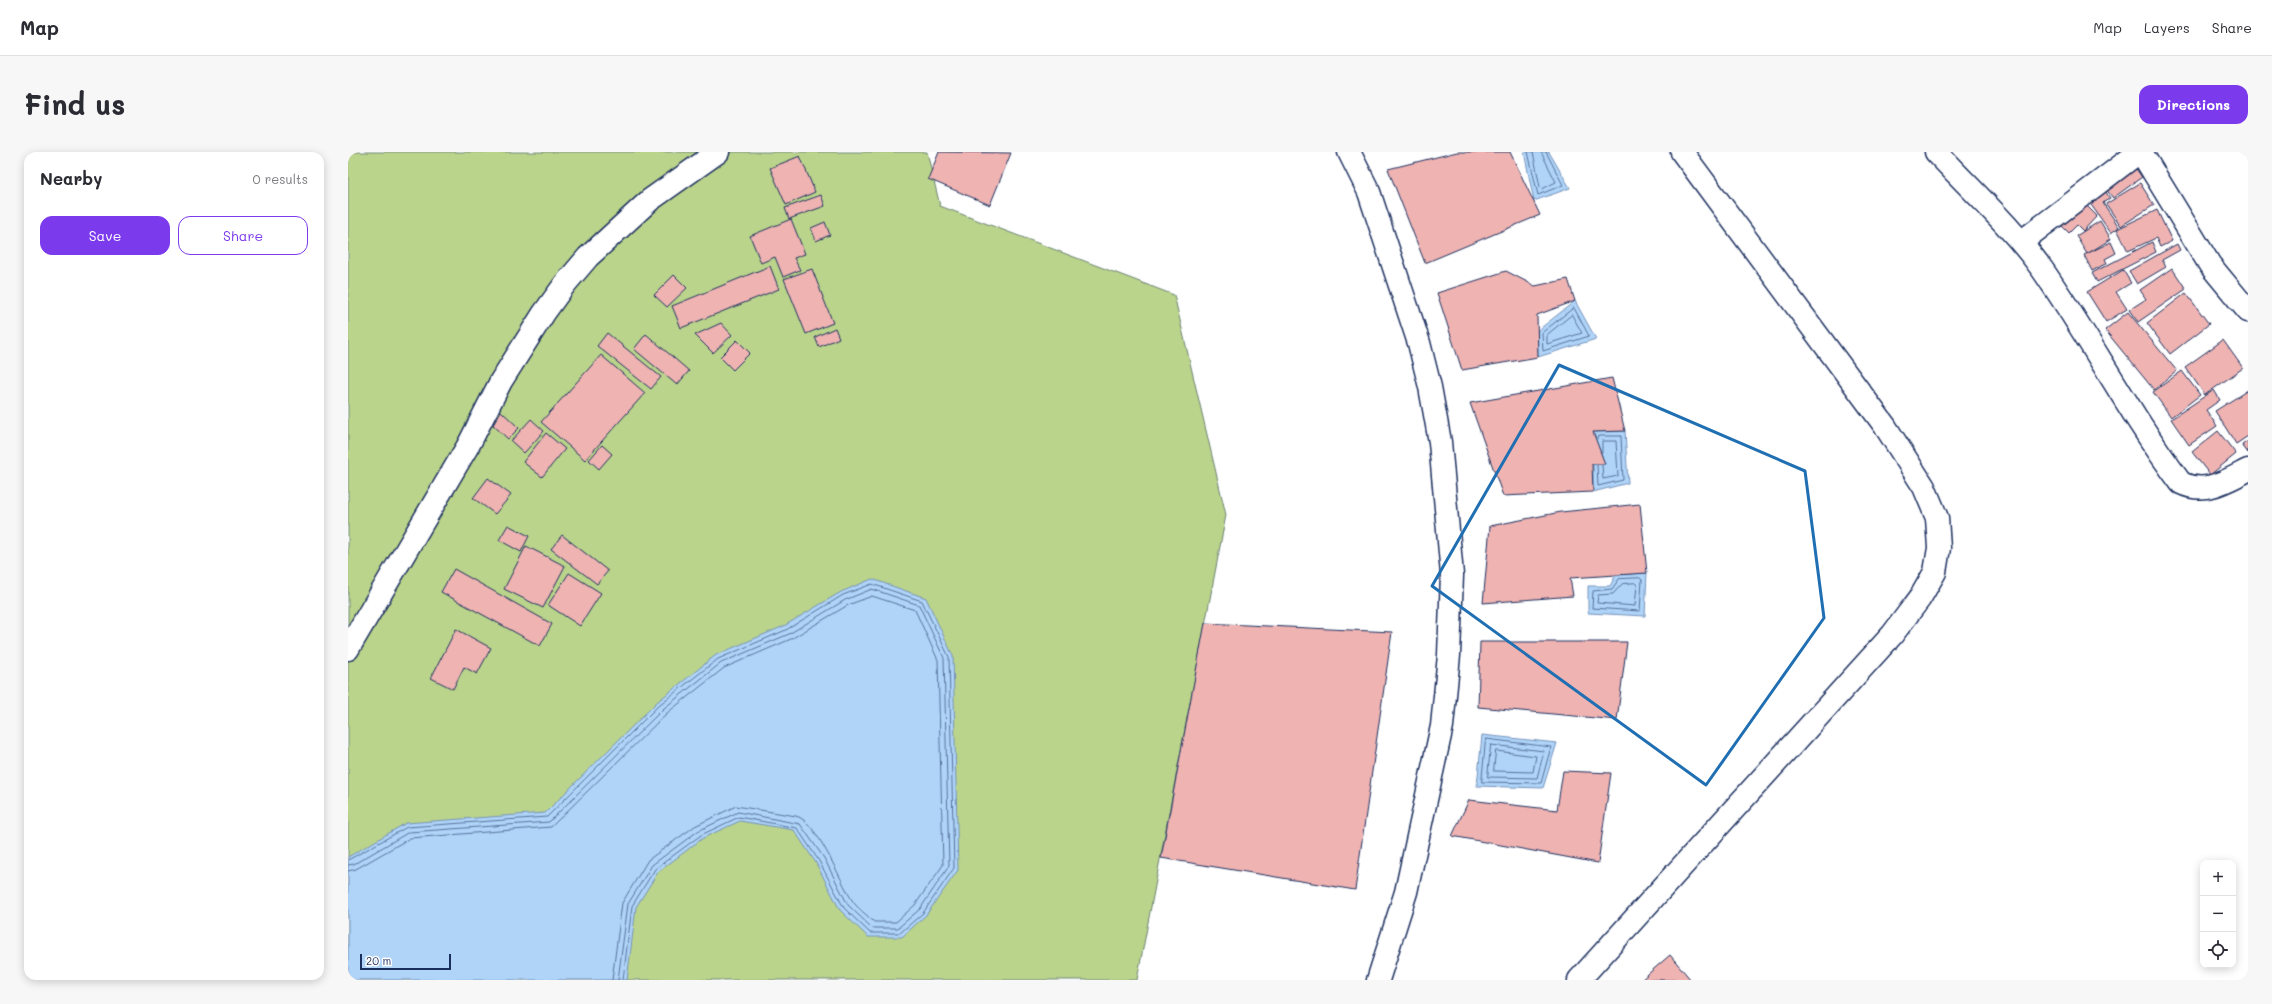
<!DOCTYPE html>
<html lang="en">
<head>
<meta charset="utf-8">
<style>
	:root { --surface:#fff; --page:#f7f7f7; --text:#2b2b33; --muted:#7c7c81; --line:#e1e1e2; --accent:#7c3aed }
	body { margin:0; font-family:Mali,sans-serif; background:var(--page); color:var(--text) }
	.controls { position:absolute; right:12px; bottom:12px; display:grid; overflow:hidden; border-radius:8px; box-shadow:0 2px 10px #0003 }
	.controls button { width:36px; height:36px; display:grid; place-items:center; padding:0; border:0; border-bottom:1px solid var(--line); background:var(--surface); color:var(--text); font:20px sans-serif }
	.scale { position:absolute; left:12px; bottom:10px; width:91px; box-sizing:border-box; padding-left:4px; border:2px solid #1b2f5e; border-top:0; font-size:11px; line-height:14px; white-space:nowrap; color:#1b2f5e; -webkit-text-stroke:3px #fff; paint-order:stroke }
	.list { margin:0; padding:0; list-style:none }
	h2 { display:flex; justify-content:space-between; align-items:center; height:52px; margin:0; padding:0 16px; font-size:17px }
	h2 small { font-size:13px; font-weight:400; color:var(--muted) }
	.actions { display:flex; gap:8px; padding:12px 16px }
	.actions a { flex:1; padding:9px 0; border:1px solid var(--accent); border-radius:12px; text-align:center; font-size:14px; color:var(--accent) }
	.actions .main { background:var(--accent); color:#fff }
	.icon { flex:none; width:22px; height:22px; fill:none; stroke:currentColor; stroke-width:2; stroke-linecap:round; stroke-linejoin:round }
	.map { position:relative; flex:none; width:1900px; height:828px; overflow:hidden; border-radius:12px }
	header { display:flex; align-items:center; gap:24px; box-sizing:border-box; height:56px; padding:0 20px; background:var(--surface); border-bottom:1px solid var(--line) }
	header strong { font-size:19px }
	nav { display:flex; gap:22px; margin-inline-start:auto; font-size:14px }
	.intro { display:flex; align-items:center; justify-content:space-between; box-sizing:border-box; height:96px; padding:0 24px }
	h1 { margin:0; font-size:28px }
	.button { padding:10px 18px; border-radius:12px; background:var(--accent); color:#fff; font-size:14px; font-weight:700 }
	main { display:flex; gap:24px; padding:0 24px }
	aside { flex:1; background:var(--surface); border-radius:12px; box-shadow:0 2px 10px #0003 }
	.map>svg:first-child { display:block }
</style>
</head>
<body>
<header>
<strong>Map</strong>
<nav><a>Map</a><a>Layers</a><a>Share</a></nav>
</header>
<div class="intro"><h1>Find us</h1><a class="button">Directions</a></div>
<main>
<aside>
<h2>Nearby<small>0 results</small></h2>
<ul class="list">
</ul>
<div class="actions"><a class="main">Save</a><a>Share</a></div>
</aside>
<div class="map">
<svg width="1900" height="828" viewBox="0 0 1900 828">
	<rect width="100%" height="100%" fill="#fff"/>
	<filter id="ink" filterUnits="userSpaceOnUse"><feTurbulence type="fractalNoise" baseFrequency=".025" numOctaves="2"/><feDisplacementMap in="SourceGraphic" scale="8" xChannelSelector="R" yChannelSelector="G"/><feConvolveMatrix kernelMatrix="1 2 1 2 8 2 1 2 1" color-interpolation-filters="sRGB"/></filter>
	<g filter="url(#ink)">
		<polygon fill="#bbd48b" stroke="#6b8274" points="0,0 579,0 592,54 826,143 878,363 789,828 0,828"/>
		<g fill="#afd4f8" stroke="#7492ba">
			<polygon points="1176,0 1201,0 1222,36 1186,49"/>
			<polygon points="1227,149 1248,187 1190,205 1189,179"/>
			<polygon points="1277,279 1280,331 1245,340 1245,280"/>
			<polygon points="1299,421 1297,464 1240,461 1240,434 1262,434 1268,423"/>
			<polygon points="524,427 578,446 605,504 610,718 578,763 554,785 520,785 492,758 468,711 446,678 392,669 355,686 310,720 288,755 279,828 0,828 0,705 58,671 197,661 309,550 368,503 436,474 493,440"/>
			<polygon points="1134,583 1209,591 1195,636 1129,634"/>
		</g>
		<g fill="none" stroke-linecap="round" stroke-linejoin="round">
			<g stroke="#56719c" stroke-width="1">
				<polyline points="1180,0 1190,43 1215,33 1198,0"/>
				<polyline points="1185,0 1192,35 1194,37 1208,30 1193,0"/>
				<polygon points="1226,156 1241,184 1195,199 1194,181"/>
				<polygon points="1224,163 1234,181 1199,192 1199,183"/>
				<polyline points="1249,287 1250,284 1273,284 1275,328 1250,334 1249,313"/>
				<polyline points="1254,301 1254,289 1268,289 1270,324 1255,327 1254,313"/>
				<polygon points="1292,426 1294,428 1292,459 1244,456 1245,439 1264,437 1271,427"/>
				<polygon points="1287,431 1289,433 1287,454 1249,451 1250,443 1265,442 1274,432"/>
				<polygon points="1138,587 1203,595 1193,631 1134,630"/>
				<polygon points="1143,593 1196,599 1189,626 1140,625"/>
				<polygon points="1148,599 1188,604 1185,620 1146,619"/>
				<polyline points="0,708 59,675 199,665 311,553 370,507 438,478 495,443 524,432 574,449 601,505 606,716 575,761 552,781 522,781 496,756 471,709 449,676 391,665 353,683 307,717 284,754 275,828"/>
				<polyline points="0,713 6,712 61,680 201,670 315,557 373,511 441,482 497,448 524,437 571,453 596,506 601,714 572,757 550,776 524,776 500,753 476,706 452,672 390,660 350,679 304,713 280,752 270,828"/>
				<path d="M0 719 8 717 62 686 203 675 319 561 376 516 443 487 500 453 524 444 567 458 590 508 595 713 567 753 548 770H526C519 763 509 756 504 748 492 729 469 669 448 664L388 654 347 674 300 708 274 751 264 828"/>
			</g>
		</g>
		<g fill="#efb3b2" stroke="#1b2f5e">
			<polygon points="591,0 663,1 642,53 580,27"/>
			<polygon points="1109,0 1162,0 1192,63 1077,111 1040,17"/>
			<polygon points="452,4 467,40 438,53 422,16"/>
			<polygon points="1786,14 1794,25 1765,46 1757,36"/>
			<polygon points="1792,31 1806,53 1773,74 1758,52"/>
			<polygon points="1755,36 1762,46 1755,51 1771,75 1763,81 1739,47"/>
			<polygon points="473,43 477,54 441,67 437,56"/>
			<polygon points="1733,48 1749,64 1735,79 1729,73 1721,81 1711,71"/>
			<polygon points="1809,58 1824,89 1812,95 1808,86 1780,99 1769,77"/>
			<polygon points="443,67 457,102 446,106 452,118 435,125 427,105 413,111 402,84"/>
			<polygon points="1752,69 1763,87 1739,102 1728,84"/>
			<polygon points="477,70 482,83 468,89 463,76"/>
			<polygon points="1763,90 1768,101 1757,107 1759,111 1744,119 1736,103"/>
			<polygon points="1804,90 1808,100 1749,130 1744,121"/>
			<polygon points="1829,92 1832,98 1814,108 1818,115 1789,132 1781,119"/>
			<polygon points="422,114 431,137 333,176 324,154"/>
			<polygon points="1824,116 1838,137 1790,170 1781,158 1798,147 1792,138"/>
			<polygon points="464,117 485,171 458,182 436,127"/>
			<polygon points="1775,118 1783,131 1768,140 1779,157 1758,170 1739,140"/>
			<polygon points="1158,119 1187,134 1220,127 1227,149 1189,163 1190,205 1114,218 1089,141"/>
			<polygon points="326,123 339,136 319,155 306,143"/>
			<polygon points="1838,141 1861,172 1822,202 1799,171"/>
			<polygon points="1780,160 1829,219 1806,238 1757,178"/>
			<polygon points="373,171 384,183 365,201 347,183"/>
			<polygon points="487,176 491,186 471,195 467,185"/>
			<polygon points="259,181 313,225 303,237 249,194"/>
			<polygon points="298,182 341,219 329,233 286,197"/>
			<polygon points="389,188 402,201 385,218 372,205"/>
			<polygon points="1875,188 1895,216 1857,243 1837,215"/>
			<polygon points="253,203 297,241 237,308 193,270"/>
			<polygon points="1834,219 1852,243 1823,265 1805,240"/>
			<polygon points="1264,226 1277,279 1245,280 1257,312 1244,312 1245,340 1155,344 1122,251"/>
			<polygon points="1866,238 1872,248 1858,258 1869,274 1841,293 1823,267"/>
			<polygon points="1900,238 1900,284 1888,292 1867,259"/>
			<polygon points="153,259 171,276 160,287 145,273"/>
			<polygon points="183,267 196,279 176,301 163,289"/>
			<polygon points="1870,279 1888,302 1862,323 1844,300"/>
			<polygon points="198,281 217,297 194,325 175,310"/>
			<polygon points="1900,289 1900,301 1894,293"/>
			<polygon points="254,293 264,302 251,317 241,308"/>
			<polygon points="140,326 163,343 147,362 125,346"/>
			<polygon points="1292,352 1299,421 1222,426 1225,444 1135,451 1142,374 1213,360"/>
			<polygon points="160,373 181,384 173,400 151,388"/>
			<polygon points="214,383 260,419 249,432 203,397"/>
			<polygon points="178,394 217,414 195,456 156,437"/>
			<polygon points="106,417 204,472 192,494 93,440"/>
			<polygon points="221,421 253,441 232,474 200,453"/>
			<polygon points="857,471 1044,480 1007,738 813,706"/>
			<polygon points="108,477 143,496 129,522 116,515 105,537 83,526"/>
			<polygon points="1132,490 1279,490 1269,568 1130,555"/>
			<polygon points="1215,619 1263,621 1250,711 1104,684 1121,648 1209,658"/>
			<polygon points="1322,803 1343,828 1293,828"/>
		</g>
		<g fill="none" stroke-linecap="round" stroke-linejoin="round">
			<g stroke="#1b2f5e" stroke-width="25">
				<g id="street">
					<polyline points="1001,0 1021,40 1071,191 1082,235 1092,290 1104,423 1101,503 1094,574 1058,740 1030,828"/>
					<path d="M1588 0C1624 39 1663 74 1694 117 1743 187 1782 263 1833 331 1857 343 1878 329 1900 318"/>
					<polyline points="1793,0 1862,113 1900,159"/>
					<polyline points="1673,90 1791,0"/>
					<polyline points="0,497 121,292 153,229 196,161 217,132 240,105 302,48 370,0"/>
					<polyline points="1231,828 1544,483 1572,446 1587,420 1591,396 1589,366 1576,335 1537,274 1334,0"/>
				</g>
			</g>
			<use href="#street" stroke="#fff" stroke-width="22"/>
		</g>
	</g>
	<path fill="none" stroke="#1f6fb2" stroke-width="3" stroke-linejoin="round" d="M1211 213 1457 319 1476 466 1358 633 1084 434Z"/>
</svg>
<div class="controls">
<button>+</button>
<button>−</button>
<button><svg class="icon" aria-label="locate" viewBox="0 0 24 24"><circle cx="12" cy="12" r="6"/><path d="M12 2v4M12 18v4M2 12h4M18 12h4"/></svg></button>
</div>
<div class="scale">20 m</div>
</div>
</main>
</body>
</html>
